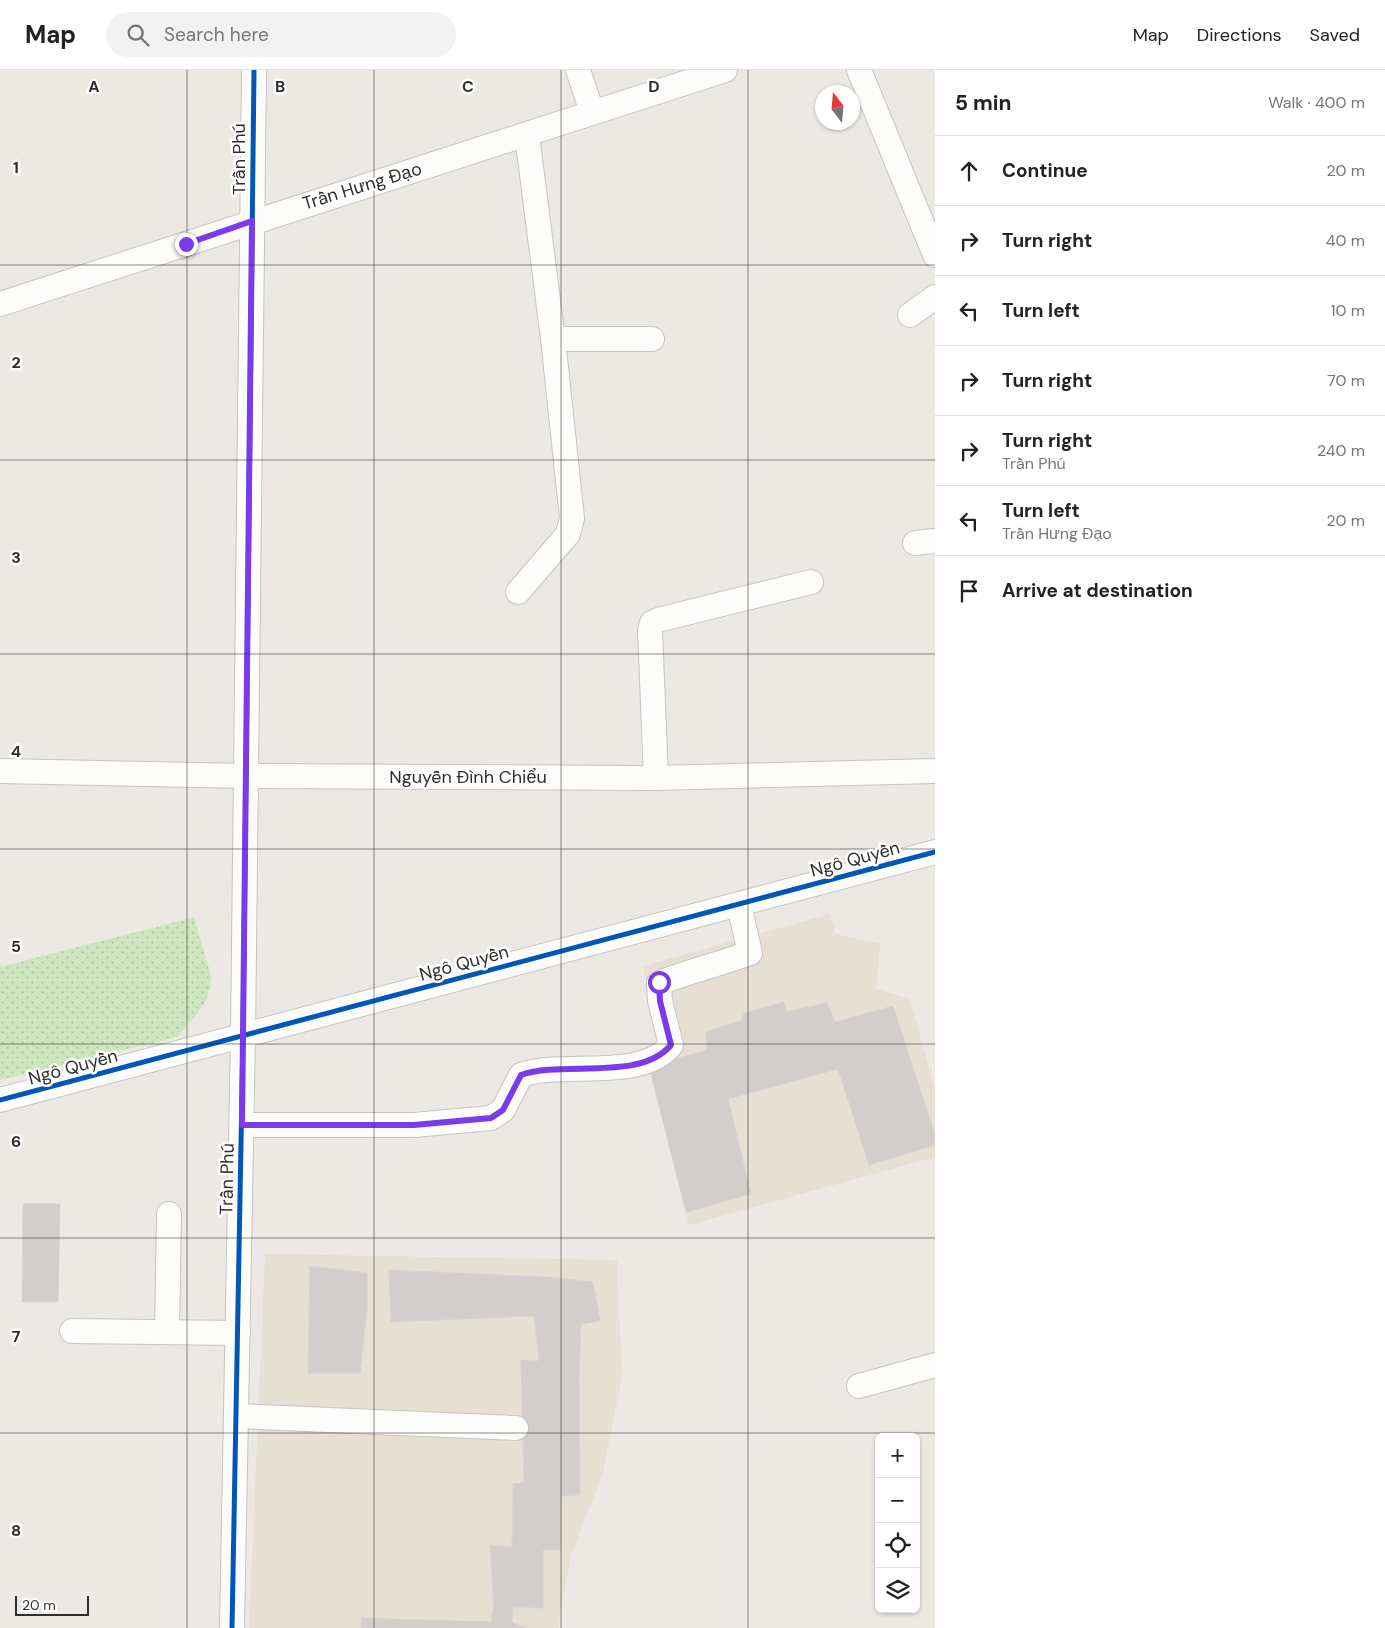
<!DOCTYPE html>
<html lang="en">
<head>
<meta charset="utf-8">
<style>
	:root { --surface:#fff; --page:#f2f2f2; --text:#222; --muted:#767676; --line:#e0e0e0 }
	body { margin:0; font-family:"DM Sans",sans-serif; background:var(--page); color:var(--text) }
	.controls { position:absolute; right:15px; bottom:15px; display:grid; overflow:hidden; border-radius:8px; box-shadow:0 1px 4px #0004 }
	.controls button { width:45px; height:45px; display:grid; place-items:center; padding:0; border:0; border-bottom:1px solid var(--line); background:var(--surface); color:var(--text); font:25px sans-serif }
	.compass { position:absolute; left:815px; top:15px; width:45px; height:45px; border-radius:50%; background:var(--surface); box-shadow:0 1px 4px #0004; rotate:344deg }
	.scale { position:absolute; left:15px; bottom:12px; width:74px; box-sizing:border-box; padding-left:5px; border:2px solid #2e2e2e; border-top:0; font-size:14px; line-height:18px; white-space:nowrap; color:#2e2e2e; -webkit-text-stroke:4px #fff; paint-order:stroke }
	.stop { position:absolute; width:15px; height:15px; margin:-11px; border:4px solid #7c3aed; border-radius:50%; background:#fff }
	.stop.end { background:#7c3aed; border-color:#fff; box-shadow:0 1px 5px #0008 }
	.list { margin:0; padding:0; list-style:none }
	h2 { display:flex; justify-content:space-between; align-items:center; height:65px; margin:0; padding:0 20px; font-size:21px }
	h2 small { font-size:16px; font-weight:400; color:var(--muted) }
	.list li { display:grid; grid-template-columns:32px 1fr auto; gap:15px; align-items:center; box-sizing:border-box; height:70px; padding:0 20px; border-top:1px solid var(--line) }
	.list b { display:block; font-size:19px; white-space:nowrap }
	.list p { margin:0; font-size:16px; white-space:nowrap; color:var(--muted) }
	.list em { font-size:16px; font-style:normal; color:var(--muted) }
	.icon { flex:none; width:28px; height:28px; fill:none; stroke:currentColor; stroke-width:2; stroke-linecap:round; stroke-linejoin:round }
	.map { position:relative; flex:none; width:935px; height:1558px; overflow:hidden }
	header { display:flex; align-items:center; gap:30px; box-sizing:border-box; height:70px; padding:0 25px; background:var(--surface); border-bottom:1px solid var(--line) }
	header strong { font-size:24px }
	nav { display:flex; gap:28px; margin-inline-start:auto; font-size:18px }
	.search { width:350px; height:45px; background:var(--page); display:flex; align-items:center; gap:12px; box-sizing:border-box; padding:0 18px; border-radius:28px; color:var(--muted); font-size:19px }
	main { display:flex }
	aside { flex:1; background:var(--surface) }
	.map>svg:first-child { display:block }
</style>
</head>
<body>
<header>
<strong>Map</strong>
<div class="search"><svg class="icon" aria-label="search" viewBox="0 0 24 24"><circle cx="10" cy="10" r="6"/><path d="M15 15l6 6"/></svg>Search here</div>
<nav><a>Map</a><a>Directions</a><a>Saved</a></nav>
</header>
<main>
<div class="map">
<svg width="935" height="1558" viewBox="0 0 935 1558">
	<defs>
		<pattern id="park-dots" width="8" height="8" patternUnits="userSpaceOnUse" patternTransform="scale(1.25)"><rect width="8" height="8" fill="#cee6be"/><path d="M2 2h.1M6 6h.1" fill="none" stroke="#b1c6a4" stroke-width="1.8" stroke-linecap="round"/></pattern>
	</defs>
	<rect width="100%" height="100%" fill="#ece8e4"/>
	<g fill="#e6e0d3">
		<polygon points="830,844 836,864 880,874 876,919 910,929 935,1020 935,1087 689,1155 646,985 661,977 643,896"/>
		<polygon points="265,1184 617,1190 622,1306 603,1403 572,1483 560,1540 559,1558 249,1558"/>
	</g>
	<polygon fill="url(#park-dots)" points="194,847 211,906 210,918 206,931 197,944 177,967 0,1010 0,897"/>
	<g fill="#d1cecb" stroke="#d7d4d0">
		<polygon points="784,932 786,942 827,933 835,952 893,936 935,1065 935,1075 869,1095 838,999 728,1029 751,1124 686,1142 649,996 707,980 706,962 742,950 744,943"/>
		<polygon points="23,1134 60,1134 58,1232 22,1232"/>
		<polygon points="310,1196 367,1203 367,1241 360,1303 308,1303"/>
		<polygon points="389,1200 547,1207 593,1212 600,1251 581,1254 579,1306 580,1425 561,1426 561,1480 543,1480 543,1538 513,1537 512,1552 526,1558 361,1558 362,1548 491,1552 494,1536 490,1475 512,1477 513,1414 524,1413 521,1290 539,1291 534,1246 391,1252"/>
	</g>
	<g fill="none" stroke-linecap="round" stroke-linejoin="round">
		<g stroke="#c5c4c5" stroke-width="26">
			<g id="minor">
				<polyline points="578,0 592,42"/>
				<polyline points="859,0 935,185"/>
				<polyline points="0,234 725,0"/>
				<polyline points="910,245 935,227"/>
				<polyline points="553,269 652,269"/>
				<polyline points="915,473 935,471"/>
				<polyline points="518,522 568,464 572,448 553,269 527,65"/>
				<polyline points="0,701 246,706 656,708 935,701"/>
				<polyline points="656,708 650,560 652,553 658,550 811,512"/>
				<polyline points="0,1030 935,782"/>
				<path d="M242 1055H414L491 1048 503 1040 521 1005C563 990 641 1012 671 975L660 931 659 913C689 901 720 894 750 883L739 835"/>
				<polyline points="72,1261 238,1263"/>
				<polyline points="167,1262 169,1144"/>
				<polyline points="859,1316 935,1295"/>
				<polyline points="237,1346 516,1358"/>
				<polyline points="232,1558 243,966 254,0"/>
			</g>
		</g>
		<use href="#minor" stroke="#fcfcfb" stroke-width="24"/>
		<g stroke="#fff" stroke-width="8">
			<g id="cycleway">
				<polyline points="0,1030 935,782"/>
				<polyline points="232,1558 243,966 254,0"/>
			</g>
		</g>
		<use href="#cycleway" stroke="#0057b8" stroke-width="5"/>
	</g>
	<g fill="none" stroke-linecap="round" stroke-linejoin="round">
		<path stroke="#7c3aed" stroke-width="6" d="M186 174 252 151 242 1055H414L491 1048 503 1040 521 1005C563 990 640 1012 671 975L660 931 659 912"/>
	</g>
	<path fill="none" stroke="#2e2e2e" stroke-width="1" stroke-opacity="0.55" d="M187 0V1558M374 0V1558M561 0V1558M748 0V1558M0 195H935M0 390H935M0 584H935M0 779H935M0 974H935M0 1168H935M0 1363H935"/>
	<g text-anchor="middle" stroke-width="5" stroke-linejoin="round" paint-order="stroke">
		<g font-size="18" fill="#2e2e2e" stroke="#fff">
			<text transform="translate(239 89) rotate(-90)" y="6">Trần Phú</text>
			<text transform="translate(362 116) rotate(-17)" y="6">Trần Hưng Đạo</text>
			<text x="468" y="713">Nguyễn Đình Chiểu</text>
			<text transform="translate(855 789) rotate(-15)" y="6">Ngô Quyền</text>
			<text transform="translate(464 893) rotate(-15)" y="6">Ngô Quyền</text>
			<text transform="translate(73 997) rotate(-15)" y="6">Ngô Quyền</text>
			<text transform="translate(227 1109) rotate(-89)" y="6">Trần Phú</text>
		</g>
	</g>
	<g font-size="16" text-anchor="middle" font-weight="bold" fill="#2e2e2e" stroke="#fff" stroke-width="5" stroke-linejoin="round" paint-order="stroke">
		<text x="94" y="22">A</text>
		<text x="280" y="22">B</text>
		<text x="468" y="22">C</text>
		<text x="654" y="22">D</text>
		<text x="16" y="103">1</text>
		<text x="16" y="298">2</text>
		<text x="16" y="493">3</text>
		<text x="16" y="687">4</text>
		<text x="16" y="882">5</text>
		<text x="16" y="1077">6</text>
		<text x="16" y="1272">7</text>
		<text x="16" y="1466">8</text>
	</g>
</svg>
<div class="controls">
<button>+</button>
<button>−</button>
<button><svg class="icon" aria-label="locate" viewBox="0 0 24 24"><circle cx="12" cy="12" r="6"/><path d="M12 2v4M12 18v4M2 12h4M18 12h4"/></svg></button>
<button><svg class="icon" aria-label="layers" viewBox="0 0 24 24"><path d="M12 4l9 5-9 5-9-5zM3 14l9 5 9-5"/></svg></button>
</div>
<svg class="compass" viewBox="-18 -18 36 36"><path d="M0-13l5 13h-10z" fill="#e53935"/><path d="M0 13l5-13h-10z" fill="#767676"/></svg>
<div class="scale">20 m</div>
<div class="stop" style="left:659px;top:912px"></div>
<div class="stop end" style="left:186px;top:174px"></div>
</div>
<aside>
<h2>5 min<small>Walk · 400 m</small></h2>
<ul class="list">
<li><svg class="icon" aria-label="ahead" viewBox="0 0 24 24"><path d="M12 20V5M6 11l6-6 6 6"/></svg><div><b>Continue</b></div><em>20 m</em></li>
<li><svg class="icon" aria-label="right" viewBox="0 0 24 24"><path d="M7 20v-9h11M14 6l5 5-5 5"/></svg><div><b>Turn right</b></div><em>40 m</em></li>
<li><svg class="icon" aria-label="left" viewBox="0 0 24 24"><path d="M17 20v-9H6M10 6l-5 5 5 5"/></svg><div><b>Turn left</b></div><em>10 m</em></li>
<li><svg class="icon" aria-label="right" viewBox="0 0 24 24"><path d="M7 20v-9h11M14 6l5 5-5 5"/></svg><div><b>Turn right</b></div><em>70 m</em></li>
<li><svg class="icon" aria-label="right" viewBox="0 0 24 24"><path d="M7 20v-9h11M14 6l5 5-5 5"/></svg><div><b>Turn right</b><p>Trần Phú</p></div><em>240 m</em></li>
<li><svg class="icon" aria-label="left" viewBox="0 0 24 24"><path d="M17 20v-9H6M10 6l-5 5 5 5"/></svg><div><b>Turn left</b><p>Trần Hưng Đạo</p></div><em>20 m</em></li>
<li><svg class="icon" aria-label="arrive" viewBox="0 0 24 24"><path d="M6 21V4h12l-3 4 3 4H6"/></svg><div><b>Arrive at destination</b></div></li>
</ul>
</aside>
</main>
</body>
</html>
